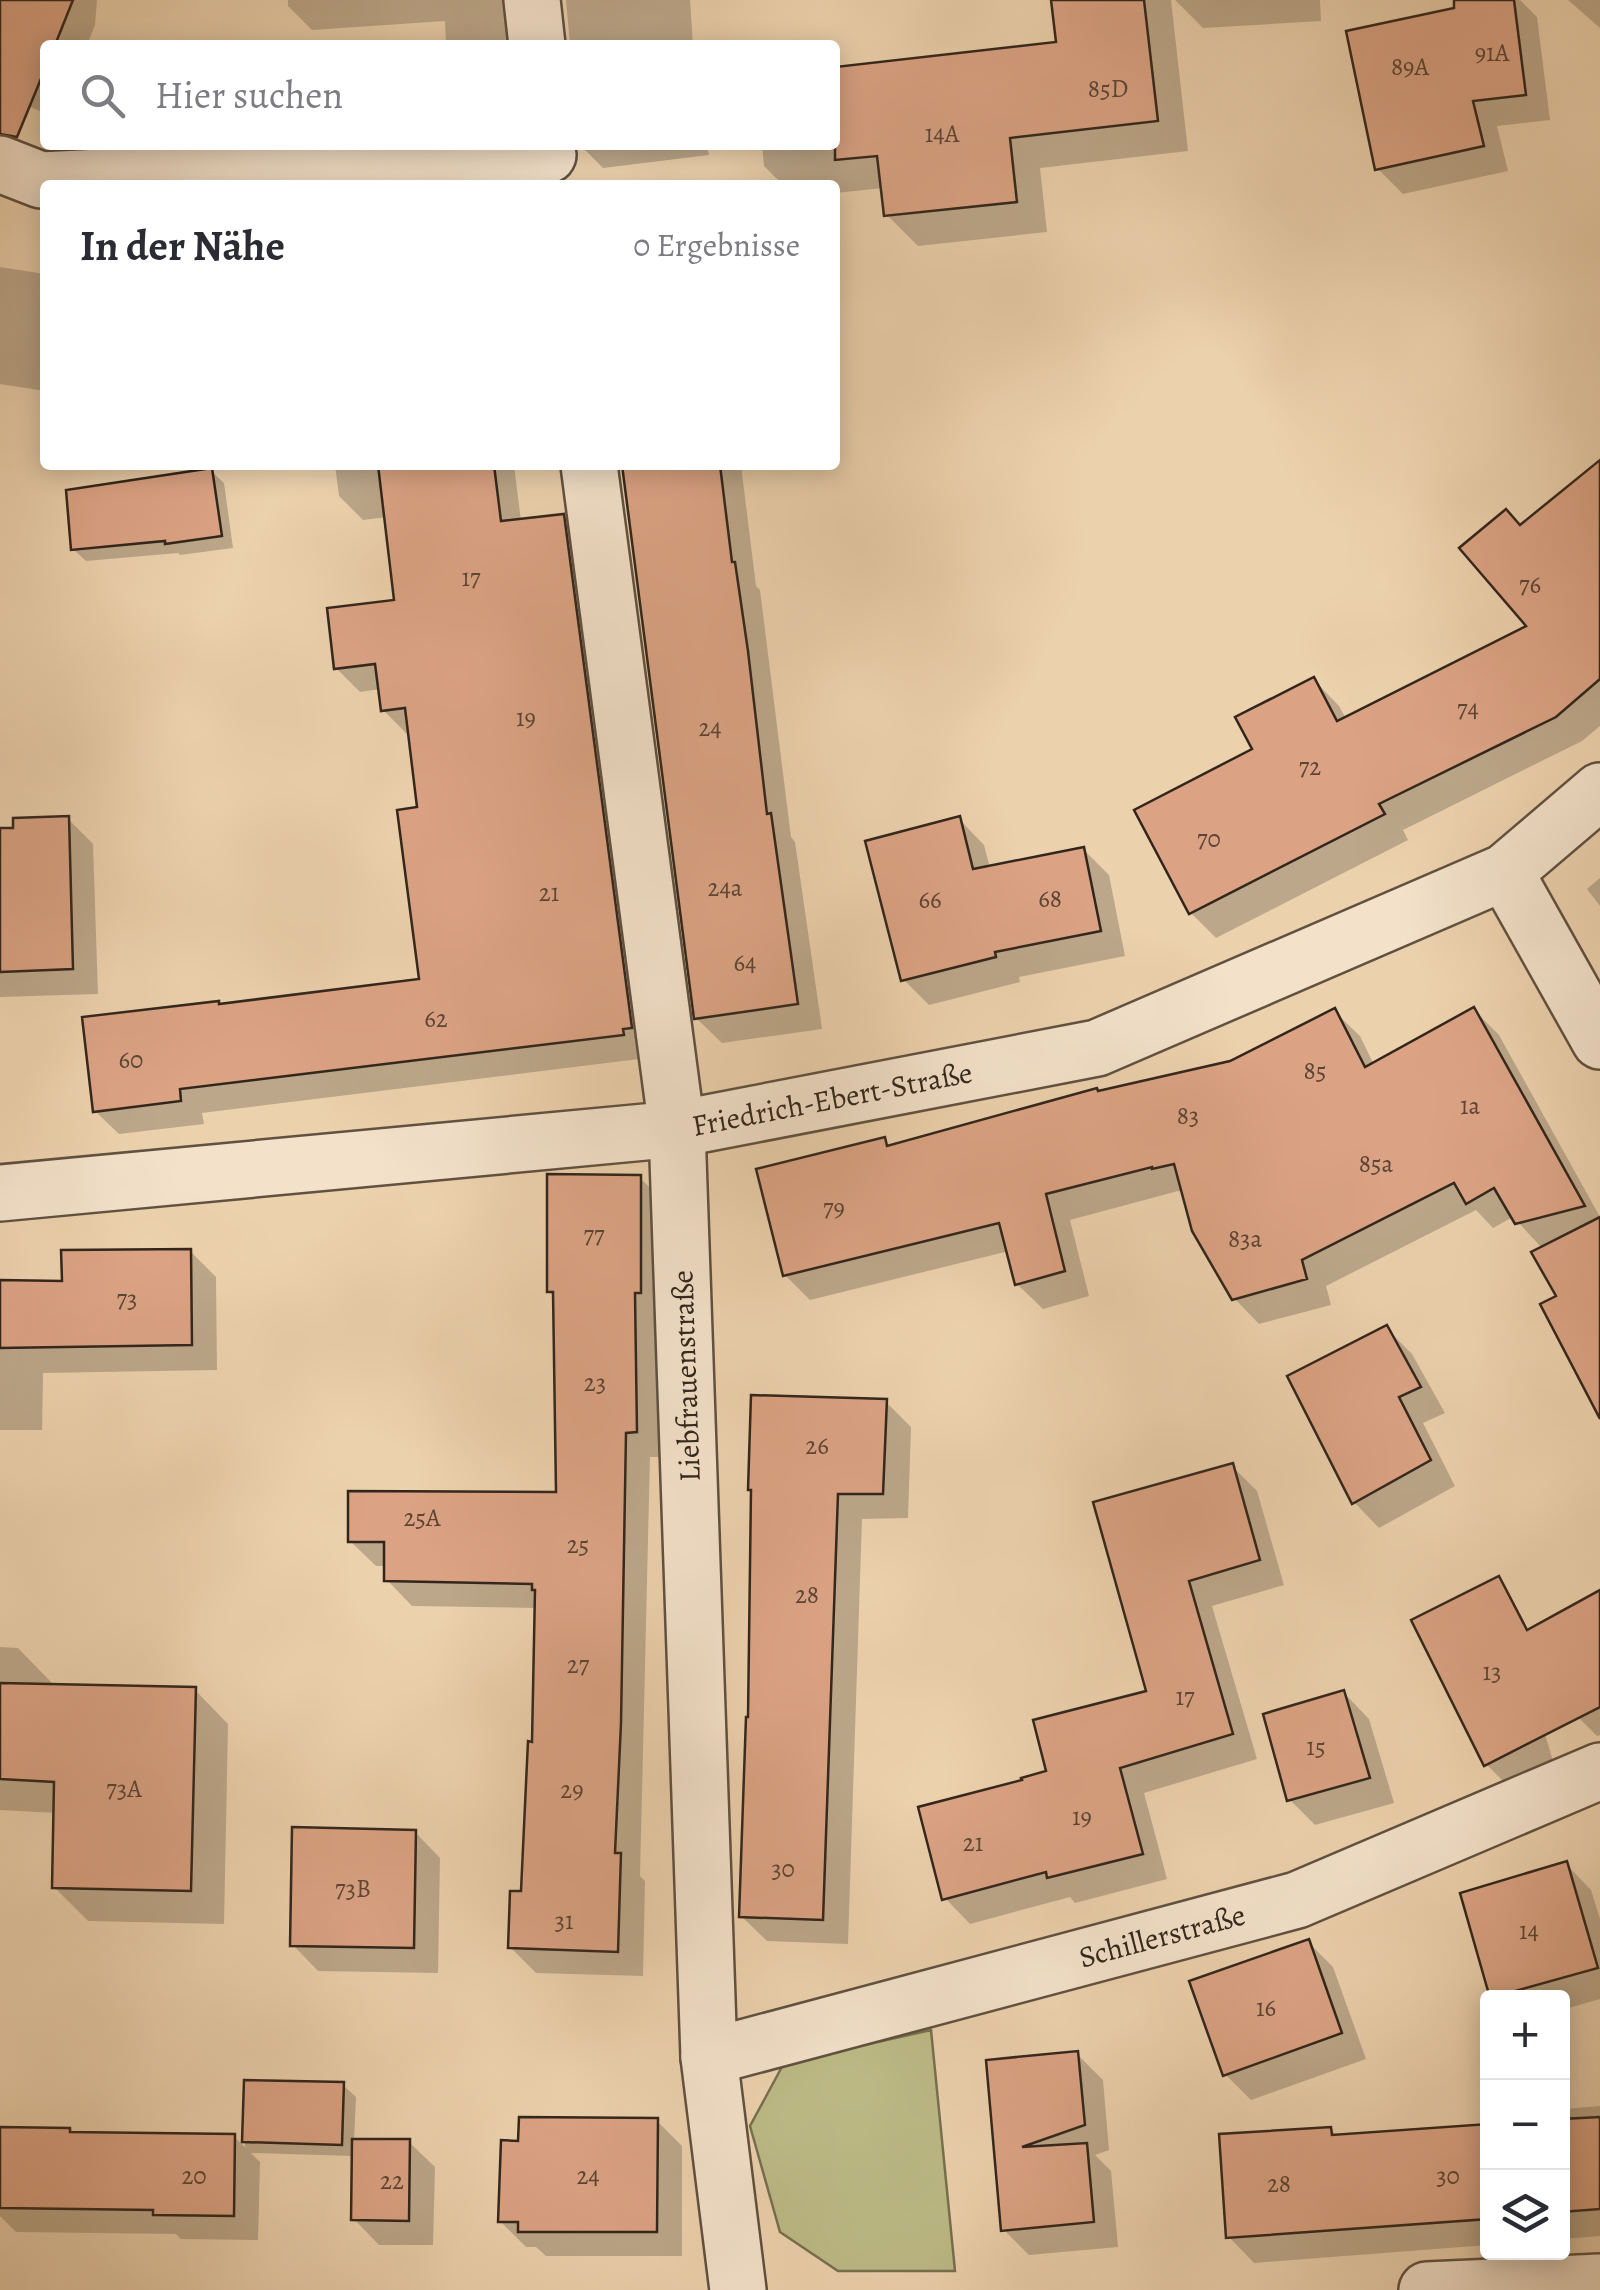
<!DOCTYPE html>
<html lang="de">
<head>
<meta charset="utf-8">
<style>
	:root { --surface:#fff; --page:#f7f7f7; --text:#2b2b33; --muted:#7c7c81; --line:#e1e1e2 }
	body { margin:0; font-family:Alegreya,serif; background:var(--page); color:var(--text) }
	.controls { position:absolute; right:30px; bottom:30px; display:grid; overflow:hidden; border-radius:10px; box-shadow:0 5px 25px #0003 }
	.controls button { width:90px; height:90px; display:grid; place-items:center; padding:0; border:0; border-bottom:2px solid var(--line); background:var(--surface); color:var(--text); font:50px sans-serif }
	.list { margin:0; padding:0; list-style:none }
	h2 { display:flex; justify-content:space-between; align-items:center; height:130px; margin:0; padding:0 40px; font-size:42px }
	h2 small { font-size:32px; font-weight:400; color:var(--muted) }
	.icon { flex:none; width:55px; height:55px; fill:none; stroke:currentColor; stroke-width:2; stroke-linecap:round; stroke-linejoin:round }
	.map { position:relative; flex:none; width:1600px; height:2290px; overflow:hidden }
	.search { position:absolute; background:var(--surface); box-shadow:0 5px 25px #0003; left:40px; top:40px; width:800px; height:110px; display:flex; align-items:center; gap:25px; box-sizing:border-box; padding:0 35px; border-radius:10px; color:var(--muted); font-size:38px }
	.panel { position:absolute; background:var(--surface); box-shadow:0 5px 25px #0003; left:40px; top:180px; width:800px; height:290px; border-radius:10px }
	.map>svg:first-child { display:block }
</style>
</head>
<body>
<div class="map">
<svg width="1600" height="2290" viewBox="0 0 1600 2290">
	<rect width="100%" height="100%" fill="#ecd1ad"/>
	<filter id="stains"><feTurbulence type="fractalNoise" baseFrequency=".002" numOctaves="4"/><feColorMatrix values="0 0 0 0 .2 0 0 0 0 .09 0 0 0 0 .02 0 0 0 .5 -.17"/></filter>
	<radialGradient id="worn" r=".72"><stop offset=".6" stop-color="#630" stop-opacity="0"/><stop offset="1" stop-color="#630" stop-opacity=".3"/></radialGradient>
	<polygon fill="#bcba86" stroke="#777051" stroke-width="2.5" points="931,2030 955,2271 838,2271 780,2232 750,2126 784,2063"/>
	<g fill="#0003">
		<polygon points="0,0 97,0 95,25 87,45 45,45 45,113 0,95"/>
		<polygon points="288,0 536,0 526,45 446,45 445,21 312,30 288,6"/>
		<polygon points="566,0 690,0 693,45 570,45"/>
		<polygon points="1053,0 1171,0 1188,151 1040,168 1047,232 918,246 887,215 884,188 835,193 835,185 783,185 764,166 762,145 835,145 835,76 1059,45"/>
		<polygon points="1175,0 1320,0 1321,21 1203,28"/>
		<polygon points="1462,0 1520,0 1537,17 1550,120 1497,126 1508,171 1403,194 1378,169"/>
		<polygon points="1568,0 1600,0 1600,28"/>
		<polygon points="580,145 707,145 709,155 603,168"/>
		<polygon points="0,267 45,274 45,391 0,384"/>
		<polygon points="1600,463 1600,726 1582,741 1403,830 1408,840 1216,938 1191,913 1255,750 1314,680 1339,706 1346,719 1530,627 1521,527"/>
		<polygon points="335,465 514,465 521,521 563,516 587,540 647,1058 202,1113 204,1124 119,1134 95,1111 221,1006 422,981 419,809 410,734 407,734 383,710 380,689 360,692 336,668 397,602 387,517 363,520 339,496"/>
		<polygon points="624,465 741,465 756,586 760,590 791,837 795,842 822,1029 722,1043 696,1018"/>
		<polygon points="211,471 224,483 233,548 180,555 178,553 86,561 73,549"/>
		<polygon points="68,819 93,844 98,994 0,997 0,831"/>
		<polygon points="959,819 984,845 990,868 1084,850 1109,875 1125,956 1019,977 1020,982 929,1005 904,980"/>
		<polygon points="1600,878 1600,906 1587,889"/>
		<polygon points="1474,1010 1499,1035 1600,1217 1600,1414 1543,1249 1513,1217 1493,1228 1476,1210 1326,1286 1331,1305 1259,1324 1234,1298 1184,1192 1178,1191 1070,1220 1089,1296 1043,1309 1017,1284 1009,1251 810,1300 785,1275 884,1140 892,1148 1098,1093 1230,1063 1334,1011 1360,1036 1374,1065"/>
		<polygon points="640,1178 666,1203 662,1457 650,1457 640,1876 645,1881 643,1976 536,1973 510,1947 524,1894 534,1744 537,1608 412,1606 387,1580 387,1566 376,1566 350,1541 558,1495 556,1298 549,1291"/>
		<polygon points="190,1251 216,1277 217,1370 43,1373 42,1430 0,1430 0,1283 64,1283"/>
		<polygon points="1386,1328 1412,1354 1445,1413 1423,1423 1455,1486 1379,1528 1354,1502"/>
		<polygon points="886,1402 911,1427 908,1518 862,1519 848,1944 767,1941 741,1916 750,1720 754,1492"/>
		<polygon points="1232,1466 1257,1491 1284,1585 1212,1606 1257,1759 1144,1793 1167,1879 1075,1903 1070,1897 970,1924 945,1898 1049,1773 1150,1693 1096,1504"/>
		<polygon points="1600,1593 1600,1735 1597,1736 1572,1711"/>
		<polygon points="1509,1612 1555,1768 1512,1790 1486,1764"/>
		<polygon points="0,1647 18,1648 51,1682 51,1686 195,1690 228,1724 224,1924 88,1921 54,1887 56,1813 0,1810"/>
		<polygon points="1344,1693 1369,1719 1394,1803 1315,1825 1290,1800"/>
		<polygon points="415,1832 440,1858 438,1973 318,1971 293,1945"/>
		<polygon points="1566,1864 1591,1890 1600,1919 1600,1999 1562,2010 1562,1998 1493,1998 1463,1895"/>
		<polygon points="1308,1942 1333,1967 1366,2059 1251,2100 1225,2074"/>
		<polygon points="1077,2054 1103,2080 1109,2150 1095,2155 1111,2171 1118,2247 1029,2255 1004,2230 988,2062"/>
		<polygon points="246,2083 343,2085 356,2097 354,2141 409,2142 435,2167 433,2245 379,2245 354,2219 354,2156 251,2153 260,2162 258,2240 181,2239 176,2234 16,2232 0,2216 0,2130 69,2130 73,2135 234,2137 245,2147"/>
		<polygon points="1600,2106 1600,2236 1562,2239 1564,2109"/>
		<polygon points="657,2121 682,2146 682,2256 546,2256 536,2247 526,2247 500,2221 521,2143"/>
		<polygon points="1488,2127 1488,2245 1254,2263 1229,2237 1330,2129 1338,2137"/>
	</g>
	<g fill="#dba384" stroke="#32261c" stroke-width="2.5">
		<polygon points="0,0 73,0 55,45 45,45 45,69 17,137 0,134"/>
		<polygon points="1051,0 1144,0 1158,121 1010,138 1017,202 884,216 877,156 835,160 835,67 1056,42"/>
		<polygon points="1454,0 1514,0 1526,95 1473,101 1484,146 1375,170 1346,31 1454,8"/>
		<polygon points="1600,460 1600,679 1556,717 1379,804 1385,814 1189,914 1134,810 1252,749 1235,717 1314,677 1337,721 1526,626 1459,548 1506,509 1520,525"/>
		<polygon points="378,465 494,465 501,521 564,514 632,1028 623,1029 624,1035 180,1089 181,1101 93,1112 82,1017 219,1001 219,1004 419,979 397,810 417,807 405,708 381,711 375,664 334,669 327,608 394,600"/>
		<polygon points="622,465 720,465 732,562 735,562 748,651 767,814 771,813 798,1004 694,1019"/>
		<polygon points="212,468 222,536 165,544 165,541 71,550 66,490"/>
		<polygon points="69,816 73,969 0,972 0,828 13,828 13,818"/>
		<polygon points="960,816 973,869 1084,847 1101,931 995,952 996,957 901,981 865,841"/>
		<polygon points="1474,1007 1585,1206 1515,1224 1494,1188 1466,1204 1454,1183 1302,1260 1307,1279 1232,1300 1192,1231 1174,1164 1152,1169 1152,1167 1046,1194 1065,1271 1015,1285 999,1223 783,1276 756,1169 885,1137 887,1146 1097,1088 1098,1091 1230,1061 1335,1008 1365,1067"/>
		<polygon points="547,1174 641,1175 641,1293 635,1293 637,1432 626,1433 621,1723 615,1853 621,1853 618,1952 508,1948 510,1891 521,1891 528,1741 532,1742 535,1590 532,1590 532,1584 384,1581 384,1542 348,1542 348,1491 556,1492 553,1292 547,1292"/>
		<polygon points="1600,1217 1600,1419 1540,1304 1556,1296 1531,1252"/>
		<polygon points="191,1249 192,1345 0,1348 0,1280 62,1281 61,1250"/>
		<polygon points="1387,1325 1421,1387 1399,1397 1431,1460 1352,1504 1287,1376"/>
		<polygon points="751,1395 887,1399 883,1494 838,1494 823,1920 739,1917 746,1717 748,1717 751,1490 748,1490"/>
		<polygon points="1233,1463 1260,1560 1189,1581 1233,1734 1120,1768 1143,1854 1047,1878 1046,1872 942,1900 918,1807 1022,1780 1021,1778 1046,1771 1033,1720 1146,1691 1093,1502"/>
		<polygon points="1499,1576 1527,1630 1600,1590 1600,1707 1484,1766 1411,1620"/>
		<polygon points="0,1683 196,1687 191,1891 52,1888 54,1782 0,1779"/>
		<polygon points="1344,1690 1370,1778 1287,1801 1263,1714"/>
		<polygon points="292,1827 416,1830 414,1948 290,1946"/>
		<polygon points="1567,1861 1598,1968 1490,1998 1460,1893"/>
		<polygon points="1309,1939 1342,2033 1223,2076 1189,1981"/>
		<polygon points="1078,2051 1085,2125 1022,2147 1087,2143 1094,2222 1001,2231 986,2060"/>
		<polygon points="244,2080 344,2082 342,2145 242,2142"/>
		<polygon points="519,2117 658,2118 657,2232 518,2232 518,2222 498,2222 501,2140 518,2141"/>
		<polygon points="1600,2117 1600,2209 1562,2212 1562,2119"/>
		<polygon points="1488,2124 1488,2219 1226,2238 1219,2134 1331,2127 1332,2135"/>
		<polygon points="0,2127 70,2128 70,2132 235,2134 234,2216 153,2215 153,2210 0,2208"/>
		<polygon points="352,2139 410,2139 409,2221 351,2220"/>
	</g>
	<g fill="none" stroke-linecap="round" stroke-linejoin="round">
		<g stroke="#605140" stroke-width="60">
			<g id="street">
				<polyline points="532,0 537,45"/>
				<polyline points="0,164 41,180 548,155"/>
				<polyline points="589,465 677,1129 709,2057 738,2290"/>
				<polyline points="1505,872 1600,1041"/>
				<polyline points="0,1193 677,1129 1097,1048 1505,872 1600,791"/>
				<polyline points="709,2057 1297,1900 1600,1771"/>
				<polyline points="1427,2290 1600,2282"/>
			</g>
		</g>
		<use href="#street" stroke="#f3e1ca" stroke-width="55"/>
	</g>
	<g text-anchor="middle" stroke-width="8" stroke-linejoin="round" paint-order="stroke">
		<g font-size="25" fill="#5c4536">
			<text x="1492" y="61">91A</text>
			<text x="1410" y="75">89A</text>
			<text x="1108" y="97">85D</text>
			<text x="942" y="142">14A</text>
			<text x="471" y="586">17</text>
			<text x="1530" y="593">76</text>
			<text x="1468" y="717">74</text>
			<text x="526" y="726">19</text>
			<text x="710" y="736">24</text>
			<text x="1310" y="775">72</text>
			<text x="1209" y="847">70</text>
			<text x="725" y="896">24a</text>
			<text x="549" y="901">21</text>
			<text x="1050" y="907">68</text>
			<text x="930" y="908">66</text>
			<text x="745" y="971">64</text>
			<text x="436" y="1027">62</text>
			<text x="131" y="1068">60</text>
			<text x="1315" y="1079">85</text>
			<text x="1470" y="1114">1a</text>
			<text x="1188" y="1124">83</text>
			<text x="1376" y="1172">85a</text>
			<text x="834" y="1216">79</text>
			<text x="594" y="1243">77</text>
			<text x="1245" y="1247">83a</text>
			<text x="127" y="1307">73</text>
			<text x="595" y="1391">23</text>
			<text x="817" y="1454">26</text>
			<text x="422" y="1526">25A</text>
			<text x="578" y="1553">25</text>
			<text x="807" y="1603">28</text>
			<text x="578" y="1673">27</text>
			<text x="1492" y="1680">13</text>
			<text x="1185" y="1705">17</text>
			<text x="1316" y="1755">15</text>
			<text x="124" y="1797">73A</text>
			<text x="572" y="1798">29</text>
			<text x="1082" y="1825">19</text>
			<text x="973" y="1851">21</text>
			<text x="783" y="1877">30</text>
			<text x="353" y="1897">73B</text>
			<text x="564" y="1929">31</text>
			<text x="1529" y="1939">14</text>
			<text x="1266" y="2016">16</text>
			<text x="194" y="2184">20</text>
			<text x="588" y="2184">24</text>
			<text x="1448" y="2184">30</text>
			<text x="392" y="2189">22</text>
			<text x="1279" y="2192">28</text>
		</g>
		<g font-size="30" fill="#32261c" stroke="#f3e1ca">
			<text transform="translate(832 1099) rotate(-11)" y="10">Friedrich-Ebert-Straße</text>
			<text transform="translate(686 1376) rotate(-92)" y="10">Liebfrauenstraße</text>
			<text transform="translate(1162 1936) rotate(-15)" y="10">Schillerstraße</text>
		</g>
	</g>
	<rect width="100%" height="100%" filter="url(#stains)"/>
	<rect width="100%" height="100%" fill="url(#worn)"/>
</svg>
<div class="controls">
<button>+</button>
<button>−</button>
<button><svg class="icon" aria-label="layers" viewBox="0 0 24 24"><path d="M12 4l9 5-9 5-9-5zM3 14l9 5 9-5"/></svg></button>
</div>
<div class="search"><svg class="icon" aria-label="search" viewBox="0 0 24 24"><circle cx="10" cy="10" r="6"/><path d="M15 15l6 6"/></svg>Hier suchen</div>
<section class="panel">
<h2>In der Nähe<small>0 Ergebnisse</small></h2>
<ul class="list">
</ul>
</section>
</div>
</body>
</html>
